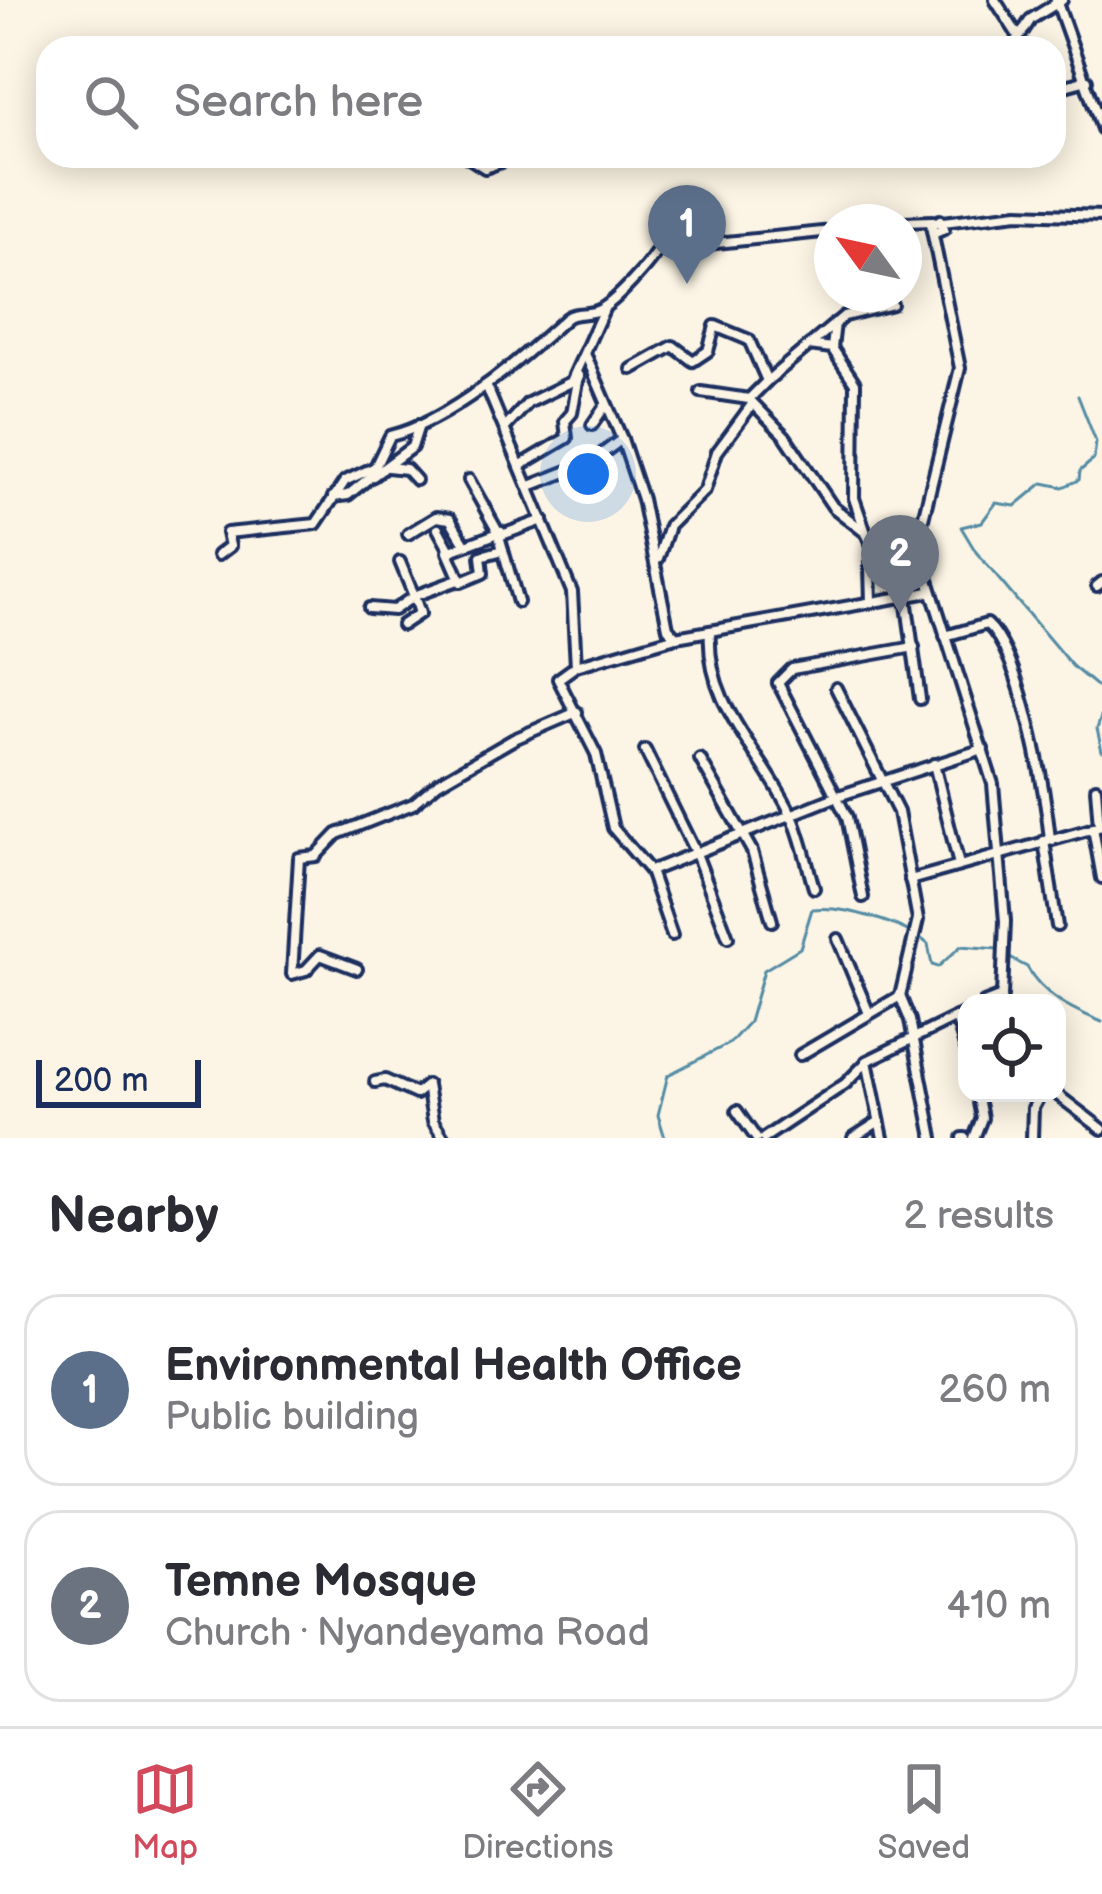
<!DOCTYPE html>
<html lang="en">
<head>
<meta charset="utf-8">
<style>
	:root { --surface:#fff; --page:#f7f7f7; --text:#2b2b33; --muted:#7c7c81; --line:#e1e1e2; --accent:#d1495b }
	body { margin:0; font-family:"Balsamiq Sans",sans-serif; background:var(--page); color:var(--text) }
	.controls { position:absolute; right:36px; bottom:36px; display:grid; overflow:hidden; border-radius:24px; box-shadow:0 6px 30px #0003 }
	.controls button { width:108px; height:108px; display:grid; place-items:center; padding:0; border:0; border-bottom:3px solid var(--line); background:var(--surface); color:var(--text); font:60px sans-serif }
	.compass { position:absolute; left:814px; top:204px; width:108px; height:108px; border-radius:50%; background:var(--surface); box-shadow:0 6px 30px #0003; rotate:303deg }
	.scale { position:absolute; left:36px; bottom:30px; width:165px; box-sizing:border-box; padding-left:12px; border:6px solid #1b2f5e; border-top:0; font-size:33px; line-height:42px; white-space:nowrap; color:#1b2f5e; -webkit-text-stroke:9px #fcf5e5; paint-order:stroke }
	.you { position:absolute; left:588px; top:474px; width:42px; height:42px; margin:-30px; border:9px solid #fff; border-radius:50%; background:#1a73e8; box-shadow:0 0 0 18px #1a73e833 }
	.badge { display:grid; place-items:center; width:78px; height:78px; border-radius:50%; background:var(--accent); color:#fff; font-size:39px; font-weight:700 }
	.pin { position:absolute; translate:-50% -99px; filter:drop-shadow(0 3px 6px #0008) }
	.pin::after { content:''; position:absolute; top:63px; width:42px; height:36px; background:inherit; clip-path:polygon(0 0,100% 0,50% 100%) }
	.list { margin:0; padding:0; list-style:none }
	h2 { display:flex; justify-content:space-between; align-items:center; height:156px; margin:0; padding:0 48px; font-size:51px }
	h2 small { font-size:39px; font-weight:400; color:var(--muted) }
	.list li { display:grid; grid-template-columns:78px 1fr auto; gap:36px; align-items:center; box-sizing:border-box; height:192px; margin:0 24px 24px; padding:0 24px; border:3px solid var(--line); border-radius:36px }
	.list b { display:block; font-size:45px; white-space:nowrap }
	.list p { margin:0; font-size:39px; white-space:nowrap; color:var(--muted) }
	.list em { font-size:39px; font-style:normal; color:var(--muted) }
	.icon { flex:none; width:66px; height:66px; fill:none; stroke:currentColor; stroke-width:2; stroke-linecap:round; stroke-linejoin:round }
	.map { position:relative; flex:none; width:1102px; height:1138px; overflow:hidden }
	.search { position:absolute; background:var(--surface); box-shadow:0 6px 30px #0003; left:36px; right:36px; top:36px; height:132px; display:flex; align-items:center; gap:30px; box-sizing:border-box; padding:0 42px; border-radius:36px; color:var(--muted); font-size:45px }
	.sheet { height:588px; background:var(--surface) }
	nav { display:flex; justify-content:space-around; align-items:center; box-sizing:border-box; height:168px; border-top:3px solid var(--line); background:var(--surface); font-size:33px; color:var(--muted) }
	nav a { display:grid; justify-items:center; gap:6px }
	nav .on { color:var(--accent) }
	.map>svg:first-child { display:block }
</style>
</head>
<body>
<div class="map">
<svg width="1102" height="1138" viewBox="0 0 1102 1138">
	<rect width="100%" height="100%" fill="#fcf5e5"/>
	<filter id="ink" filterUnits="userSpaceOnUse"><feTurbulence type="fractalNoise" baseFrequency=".00833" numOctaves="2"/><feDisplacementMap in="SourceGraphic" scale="24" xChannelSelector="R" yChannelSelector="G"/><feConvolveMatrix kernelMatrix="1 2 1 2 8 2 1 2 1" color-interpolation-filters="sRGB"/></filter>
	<g filter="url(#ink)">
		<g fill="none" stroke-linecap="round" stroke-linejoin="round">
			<g stroke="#538ba4" stroke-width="3">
				<polyline points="1078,396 1096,442 1094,459 1080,471 1079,480 1063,487 1043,483 1015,506 996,503 982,522 961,527 976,552 1072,666 1102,691"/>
				<polyline points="1102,714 1097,729 1102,751"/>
				<path d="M1008 957 1027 967C1043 996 1071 1009 1102 1022"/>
				<path d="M665 1138 658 1115 668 1075 730 1043 749 1022 764 970 800 948 812 909C844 905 904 924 928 944L932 965 938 967 961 946 998 949"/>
			</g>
			<g stroke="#1b2f5e" stroke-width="16">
				<g id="minor">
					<polyline points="995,0 1019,37"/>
					<polyline points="1056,0 1102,129"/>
					<polyline points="1012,48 1031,19 1062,0"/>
					<polyline points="1054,89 1087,80"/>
					<polyline points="466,156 485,168 509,159"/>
					<polyline points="902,222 933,221"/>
					<polyline points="943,222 1018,213 1102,216"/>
					<polyline points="935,233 944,229 940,220 931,226 960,368 922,523 921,558 993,784 1005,921 1002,996"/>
					<polyline points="809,345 832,348 835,323"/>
					<polyline points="832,348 855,383 854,498 866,533"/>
					<polyline points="587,358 622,439"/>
					<polyline points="632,369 673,346 693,361 708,351 715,326 749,340 767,381 749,399"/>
					<polyline points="767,381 844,316 892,304"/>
					<polyline points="486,385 572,592 576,666"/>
					<polyline points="701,392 749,399 785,436 833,507 866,533 880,563 870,566 871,602"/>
					<polyline points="592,425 605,406"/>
					<polyline points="506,427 528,403 571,382 604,309"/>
					<polyline points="523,464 567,438 565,421 572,413 579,376"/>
					<polyline points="388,467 406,469 416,480"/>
					<polyline points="373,476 412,447 419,425"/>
					<polyline points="469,480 498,532"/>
					<polyline points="530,486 591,462 622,439 642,499 668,628 676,637"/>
					<polyline points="333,497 348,495 374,474"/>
					<polyline points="438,529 449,549"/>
					<polyline points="501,532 448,552 461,582 483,573 481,556 503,550"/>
					<polyline points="408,534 436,517 450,519 464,542"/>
					<path d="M218 555 230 546 227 533 316 524 345 481 375 467 390 436C449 422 522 358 566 318 574 311 590 316 601 309 616 301 649 265 658 249L832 231"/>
					<polyline points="658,559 669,526 705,490 717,452 751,406"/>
					<polyline points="400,562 414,596 458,580"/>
					<polyline points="1097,586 1102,582"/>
					<polyline points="906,598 920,699"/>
					<polyline points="518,602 499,536 543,520"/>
					<polyline points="369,608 394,610 414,596 420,613 402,625"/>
					<path d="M710 631C705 706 763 752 792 816 802 838 807 865 814 888"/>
					<path d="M945 636 987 624C1022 655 1045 791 1050 839"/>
					<polyline points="836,688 898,812 918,920 900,996 910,1020 933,1138"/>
					<polyline points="645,750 697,856 728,937"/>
					<polyline points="700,759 752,851 772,921"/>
					<polyline points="934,764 959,865"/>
					<polyline points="1096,788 1099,826"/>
					<polyline points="1093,828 1102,878"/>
					<polyline points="1044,841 1057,926"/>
					<polyline points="650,871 838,796 983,749"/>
					<polyline points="910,880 1102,826"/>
					<polyline points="863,897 847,817 778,683 792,669 914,647"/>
					<polyline points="672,935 650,871 613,828 596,754 558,679 576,666 676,637 929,592"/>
					<polyline points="838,939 868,1011"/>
					<polyline points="357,969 320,955 306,970 292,974 299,858 316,856 337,834 413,804 438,783 514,739 577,712"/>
					<polyline points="984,1003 1002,996"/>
					<polyline points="956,1017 967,1053"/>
					<polyline points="800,1055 900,996"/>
					<polyline points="375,1082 385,1080 416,1094 427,1085 433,1121 444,1138"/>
					<polyline points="1055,1093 1102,1129"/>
					<polyline points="737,1111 756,1138"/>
					<polyline points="764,1138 845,1084 866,1063"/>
					<polyline points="853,1138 878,1122"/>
					<polyline points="883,1138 867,1061 967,1012"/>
					<polyline points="963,1138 965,1138"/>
					<polyline points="974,1138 982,1118 977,1093"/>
					<polyline points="1032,1138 1033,1108 1041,1093"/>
				</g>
			</g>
			<use href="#minor" stroke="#fcf5e5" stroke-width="8"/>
		</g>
	</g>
</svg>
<div class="controls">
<button><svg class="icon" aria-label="locate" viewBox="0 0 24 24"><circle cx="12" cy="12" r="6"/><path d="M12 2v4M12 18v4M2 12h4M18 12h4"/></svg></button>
</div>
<svg class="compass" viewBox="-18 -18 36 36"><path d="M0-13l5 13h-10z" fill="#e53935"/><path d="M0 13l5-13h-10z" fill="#7c7c81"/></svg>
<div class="scale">200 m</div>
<div class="you"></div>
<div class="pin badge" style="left:687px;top:284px;background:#5c6f8a">1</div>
<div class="pin badge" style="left:900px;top:614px;background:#6b7280">2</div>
<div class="search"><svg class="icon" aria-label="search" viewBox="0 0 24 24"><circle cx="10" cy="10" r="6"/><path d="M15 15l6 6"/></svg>Search here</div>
</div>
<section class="sheet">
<h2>Nearby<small>2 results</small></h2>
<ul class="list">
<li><span class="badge" style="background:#5c6f8a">1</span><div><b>Environmental Health Office</b><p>Public building</p></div><em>260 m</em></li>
<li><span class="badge" style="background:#6b7280">2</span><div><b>Temne Mosque</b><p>Church · Nyandeyama Road</p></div><em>410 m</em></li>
</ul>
</section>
<nav>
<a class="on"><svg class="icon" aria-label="map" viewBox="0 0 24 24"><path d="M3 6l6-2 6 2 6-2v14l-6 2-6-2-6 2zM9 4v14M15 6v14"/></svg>Map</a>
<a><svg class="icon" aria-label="directions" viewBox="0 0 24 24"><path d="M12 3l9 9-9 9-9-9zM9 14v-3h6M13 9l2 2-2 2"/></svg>Directions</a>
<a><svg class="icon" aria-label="saved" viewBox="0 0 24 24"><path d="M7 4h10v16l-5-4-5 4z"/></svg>Saved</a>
</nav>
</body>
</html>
